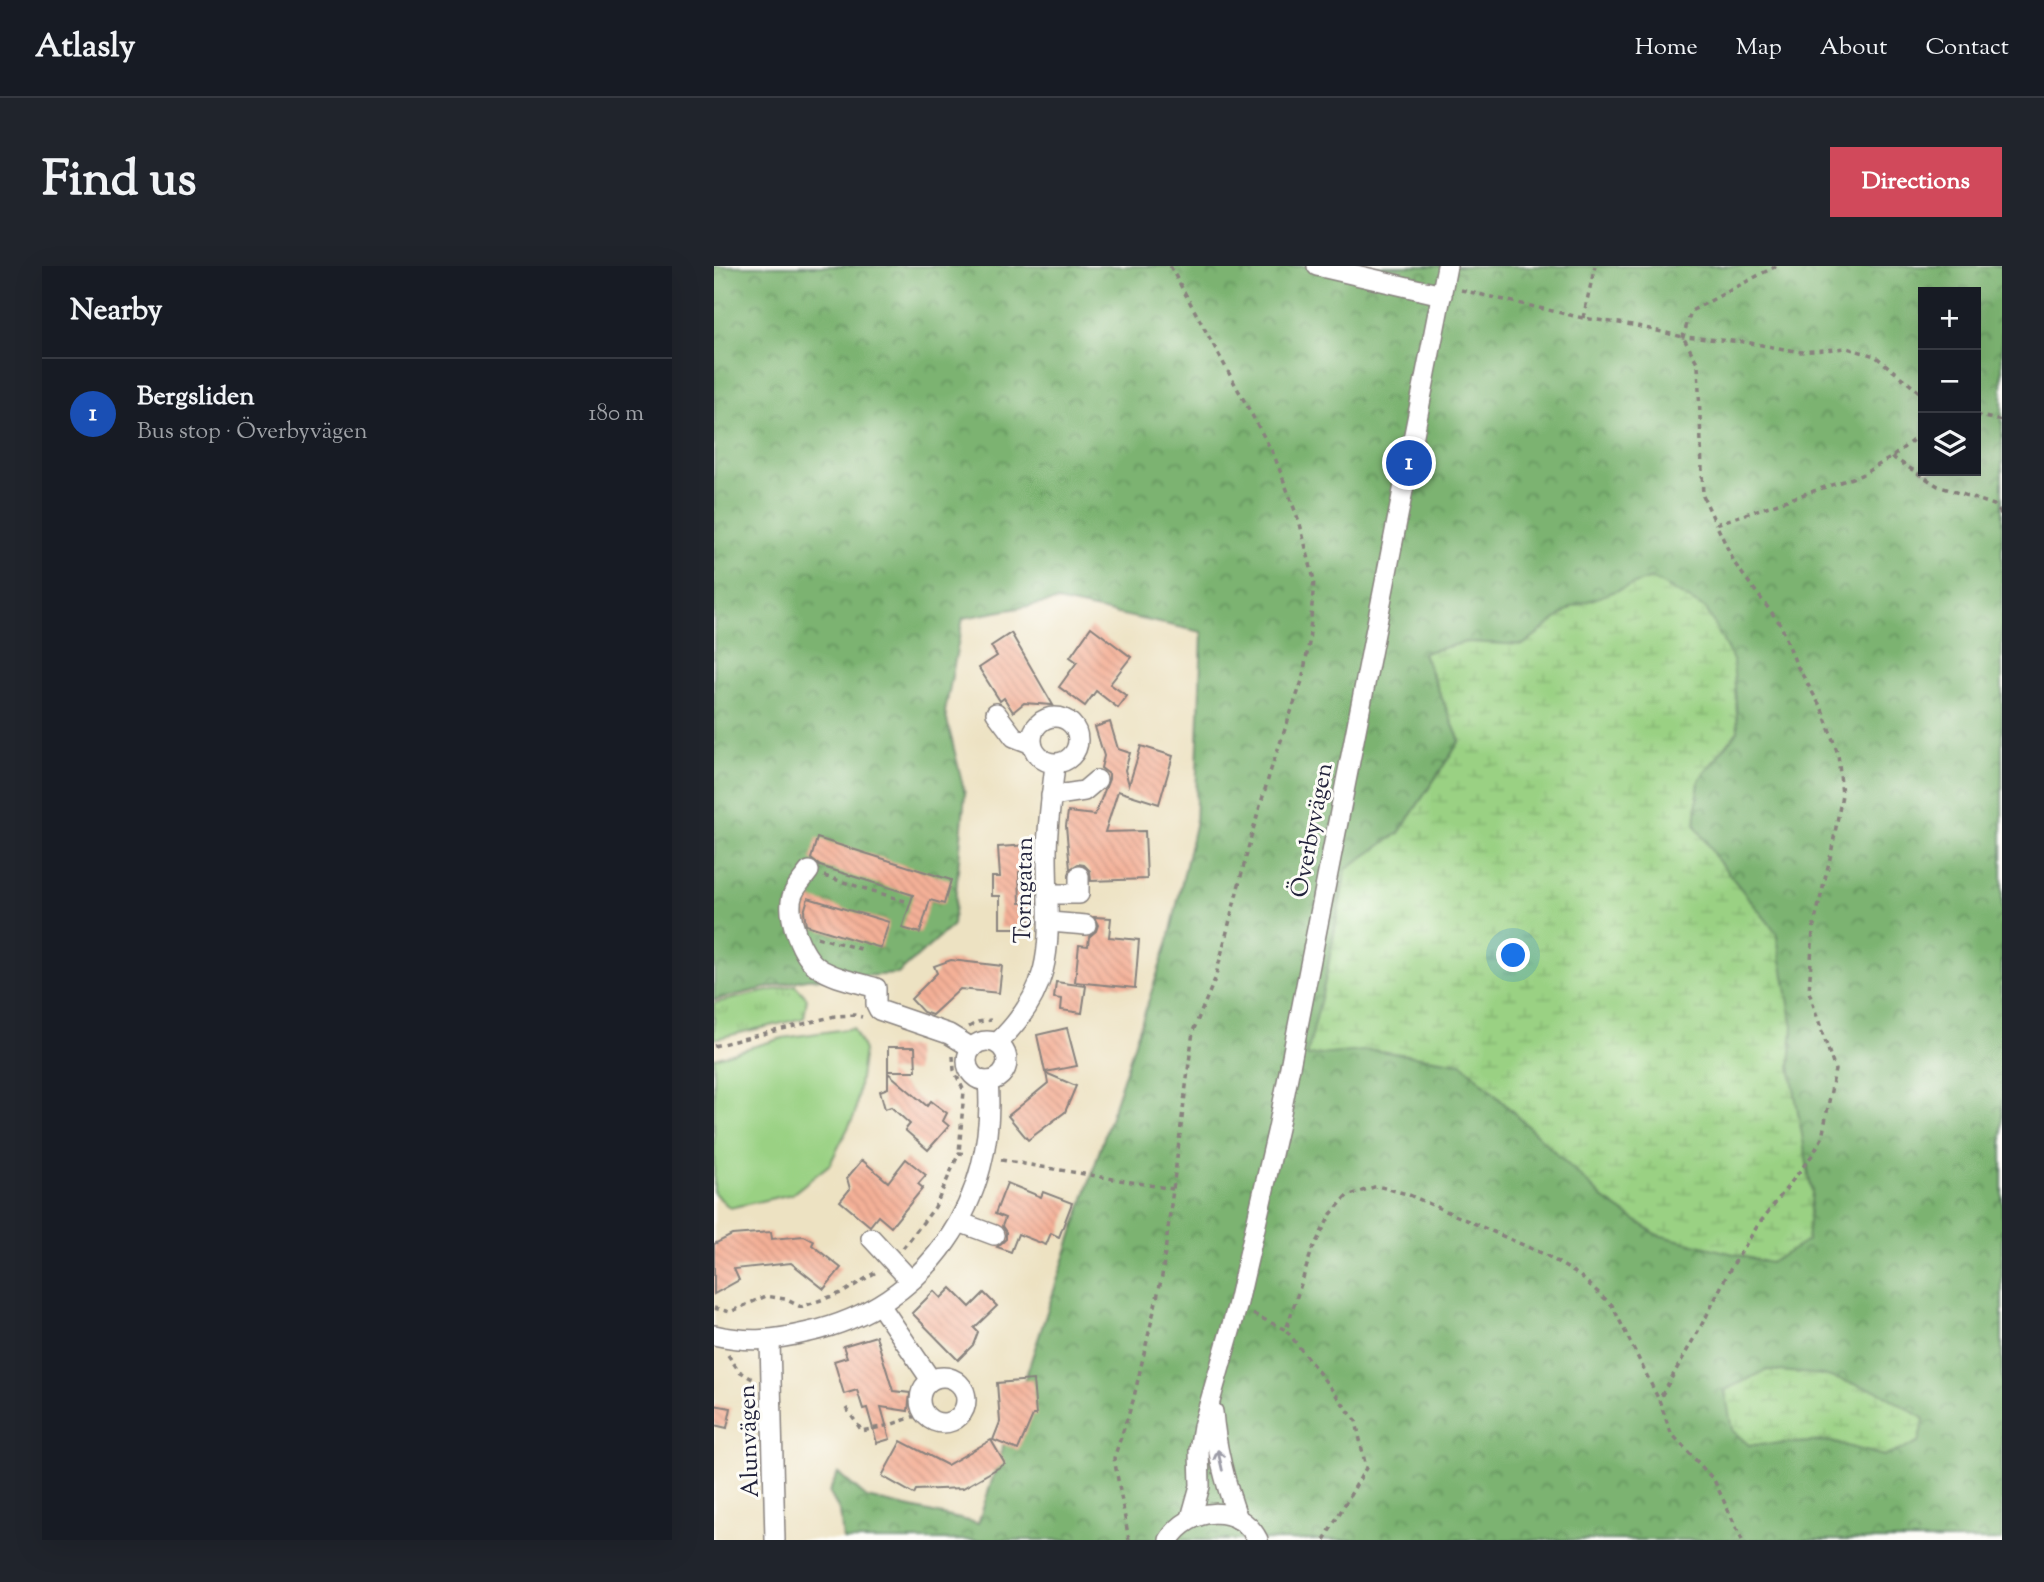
<!DOCTYPE html>
<html lang="en">
<head>
<meta charset="utf-8">
<style>
	:root { --surface:#171b24; --page:#20242c; --text:#f1f3f6; --muted:#9ea1a6; --line:#363941; --accent:#d1495b }
	body { margin:0; font-family:"Sorts Mill Goudy",serif; background:var(--page); color:var(--text) }
	.controls { position:absolute; right:21px; top:21px; display:grid; overflow:hidden; border-radius:0px; box-shadow:0 7px 28px #0002 }
	.controls button { width:63px; height:63px; display:grid; place-items:center; padding:0; border:0; border-bottom:2px solid var(--line); background:var(--surface); color:var(--text); font:35px sans-serif }
	.you { position:absolute; left:800px; top:690px; width:24px; height:24px; margin:-18px; border:5px solid #fff; border-radius:50%; background:#1a73e8; box-shadow:0 0 0 10px #1a73e833 }
	.badge { display:grid; place-items:center; width:46px; height:46px; border-radius:50%; background:var(--accent); color:#fff; font-size:23px; font-weight:700 }
	.pin { position:absolute; translate:-50% -50%; border:4px solid #fff; box-shadow:0 2px 7px #0006 }
	.list { margin:0; padding:0; list-style:none }
	h2 { display:flex; justify-content:space-between; align-items:center; height:91px; margin:0; padding:0 28px; font-size:30px }
	h2 small { font-size:23px; font-weight:400; color:var(--muted) }
	.list li { display:grid; grid-template-columns:46px 1fr auto; gap:21px; align-items:center; box-sizing:border-box; height:112px; padding:0 28px; border-top:2px solid var(--line) }
	.list b { display:block; font-size:26px; white-space:nowrap }
	.list p { margin:0; font-size:23px; white-space:nowrap; color:var(--muted) }
	.list em { font-size:23px; font-style:normal; color:var(--muted) }
	.icon { flex:none; width:38px; height:38px; fill:none; stroke:currentColor; stroke-width:2; stroke-linecap:round; stroke-linejoin:round }
	.map { position:relative; flex:none; width:1288px; height:1274px; overflow:hidden; border-radius:0px }
	header { display:flex; align-items:center; gap:42px; box-sizing:border-box; height:98px; padding:0 35px; background:var(--surface); border-bottom:2px solid var(--line) }
	header strong { font-size:33px }
	nav { display:flex; gap:38px; margin-inline-start:auto; font-size:24px }
	.intro { display:flex; align-items:center; justify-content:space-between; box-sizing:border-box; height:168px; padding:0 42px }
	h1 { margin:0; font-size:49px }
	.button { padding:18px 32px; border-radius:0px; background:var(--accent); color:#fff; font-size:24px; font-weight:700 }
	main { display:flex; gap:42px; padding:0 42px }
	aside { flex:1; background:var(--surface); border-radius:0px; box-shadow:0 7px 28px #0002 }
	.map>svg:first-child { display:block }
</style>
</head>
<body>
<header>
<strong>Atlasly</strong>
<nav><a>Home</a><a>Map</a><a>About</a><a>Contact</a></nav>
</header>
<div class="intro"><h1>Find us</h1><a class="button">Directions</a></div>
<main>
<aside>
<h2>Nearby<small></small></h2>
<ul class="list">
<li><span class="badge" style="background:#1a4fb4">1</span><div><b>Bergsliden</b><p>Bus stop · Överbyvägen</p></div><em>180 m</em></li>
</ul>
</aside>
<div class="map">
<svg width="1288" height="1274" viewBox="0 0 1288 1274">
	<defs>
		<pattern id="forest-crowns" width="20" height="18" patternUnits="userSpaceOnUse" patternTransform="scale(1.75)"><rect width="20" height="18" fill="#7bb371"/><path d="M2 6a3 3 0 1 1 6 0M12 15a3 3 0 1 1 6 0" fill="none" stroke="#64915e"/></pattern>
		<pattern id="wetland-marsh" width="20" height="14" patternUnits="userSpaceOnUse" patternTransform="scale(1.75)"><rect width="20" height="14" fill="#9ad183"/><path d="M1 5h8M5 5V1M11 12h8M15 12V8" fill="none" stroke="#84b372"/></pattern>
		<pattern id="park-tufts" width="24" height="20" patternUnits="userSpaceOnUse" patternTransform="scale(1.75)"><rect width="24" height="20" fill="#9ad183"/><path d="M3 7l-1-3M5 7V3M7 7l1-3M15 17l-1-3M17 17v-4M19 17l1-3" fill="none" stroke="#84b372"/></pattern>
		<pattern id="building-back-hatch" width="6" height="6" patternUnits="userSpaceOnUse" patternTransform="scale(1.75)"><rect width="6" height="6" fill="#f4b097"/><path d="M-1 5l2 2M0 0l6 6M5-1l2 2" fill="none" stroke="#d19783"/></pattern>
	</defs>
	<rect width="100%" height="100%" fill="#fdfcf7"/>
	<filter id="ink" filterUnits="userSpaceOnUse"><feTurbulence type="fractalNoise" baseFrequency=".0143" numOctaves="2"/><feDisplacementMap in="SourceGraphic" scale="14" xChannelSelector="R" yChannelSelector="G"/><feConvolveMatrix kernelMatrix="1 2 1 2 8 2 1 2 1" color-interpolation-filters="sRGB"/></filter>
	<filter id="wash" filterUnits="userSpaceOnUse"><feTurbulence type="fractalNoise" baseFrequency=".00686" numOctaves="4" result="noise"/><feDisplacementMap in="SourceGraphic" scale="28" xChannelSelector="R" yChannelSelector="G"/><feGaussianBlur stdDeviation="1.57" result="paint"/><feColorMatrix in="noise" values="0 0 0 0 0 0 0 0 0 0 0 0 0 0 0 0 0 1.4 0 .05"/><feComposite in="paint" operator="in"/></filter>
	<g filter="url(#wash)">
		<rect width="100%" height="100%" fill="#ede2c2"/>
		<polygon fill="#9ad183" stroke="#5e7a5f" stroke-width="2" points="139,762 150,784 141,848 116,898 78,928 16,942 0,927 0,792 69,772"/>
		<path fill="url(#forest-crowns)" stroke="#4e6a56" stroke-width="2" fill-rule="evenodd" d="M0 0H1288V1274H129L126 1246 115 1226 124 1207 153 1232 264 1257 456 669 481 559 488 366 343 335 249 352 231 446 251 528 239 659 184 708 92 713 0 734ZM1209 26H1262V205H1209ZM858 341 1024 464 985 514 981 559 1002 592 1079 760 1076 800 944 969 890 933 748 797 659 784 594 789 612 711 632 603 685 567 746 475 709 387 753 376 809 379ZM1053 1104 1171 1190 1114 1175 1035 1179Z"/>
		<g fill="url(#wetland-marsh)" stroke="#5e7a5f" stroke-width="2">
			<polygon points="937,312 992,343 1019,394 1024,464 985,514 981,559 1002,592 1062,666 1079,760 1076,800 1098,926 1093,975 1056,997 944,969 890,933 748,797 659,784 593,790 612,711 632,603 685,567 746,475 709,387 753,376 809,379 858,341"/>
			<polygon points="1053,1104 1109,1109 1164,1125 1210,1153 1204,1177 1171,1190 1114,1175 1035,1179 1018,1164 1011,1124"/>
		</g>
		<polygon fill="url(#park-tufts)" stroke="#5e7a5f" stroke-width="2" points="81,719 93,732 90,752 0,773 0,737"/>
		<g id="blocks">
			<g fill="url(#building-back-hatch)">
				<polygon points="377,361 417,391 396,418 413,430 404,442 382,425 371,440 345,421 363,396 356,391"/>
				<polygon points="297,367 339,439 310,437 299,446 290,432 286,435 265,402 283,390 277,380"/>
				<polygon points="396,456 404,483 416,487 411,504 415,519 427,480 459,490 445,538 404,525 391,566 431,565 433,613 377,615 376,605 370,599 364,598 356,603 352,560 354,546 381,549 395,513 395,508 387,502 390,490 381,461"/>
				<polygon points="103,572 237,614 230,638 216,634 206,667 188,662 199,629 106,600 97,593"/>
				<polygon points="314,579 316,606 305,606 306,637 315,637 316,662 286,662 286,630 278,630 278,611 286,611 284,581"/>
				<polygon points="94,632 175,656 167,682 92,659 90,646"/>
				<polygon points="380,651 397,652 395,671 425,674 421,722 361,716 365,679 374,680 375,671 382,665 384,659"/>
				<polygon points="237,694 288,700 285,727 246,723 218,749 209,746 197,733 223,707 220,700"/>
				<polygon points="342,716 372,720 368,747 347,744 348,733 340,732"/>
				<polygon points="353,762 363,800 331,806 323,769"/>
				<polygon points="174,781 201,781 202,805 174,805"/>
				<polygon points="174,807 213,840 217,835 233,847 229,855 235,860 214,884 191,864 196,858 177,841 171,843 166,825 174,822"/>
				<polygon points="332,807 362,820 351,846 314,874 294,850 334,817"/>
				<polygon points="192,893 212,909 204,918 209,922 177,961 164,950 156,960 126,935 136,923 133,912 148,894 174,916"/>
				<polygon points="293,917 327,931 329,926 358,937 345,971 337,967 332,979 304,968 297,986 283,981 292,973 292,966 288,960 291,952 281,948"/>
				<polygon points="57,966 58,973 90,970 100,975 98,979 127,1002 110,1023 77,997 20,1003 25,1014 0,1028 0,978 18,969"/>
				<polygon points="237,1022 256,1041 270,1027 283,1040 260,1062 264,1066 259,1079 244,1094 198,1047 220,1025 227,1032"/>
				<polygon points="162,1070 179,1125 196,1127 194,1145 167,1141 176,1173 163,1177 153,1142 149,1143 143,1124 130,1128 120,1095 133,1091 129,1080"/>
				<polygon points="319,1114 322,1149 319,1149 304,1184 279,1174 286,1156 283,1117"/>
				<polygon points="0,1139 17,1142 13,1162 0,1159"/>
				<polygon points="277,1174 291,1198 249,1222 202,1224 200,1228 168,1210 187,1175 233,1199"/>
			</g>
		</g>
	</g>
	<g filter="url(#ink)">
		<use href="#blocks" fill-opacity="0" stroke="#88827e" stroke-width="2"/>
		<g fill="none" stroke-linecap="round" stroke-linejoin="round">
			<g stroke="#88827e" stroke-width="22">
				<g id="minor">
					<polyline points="603,0 728,29"/>
					<polyline points="282,447 300,471 318,478"/>
					<circle cx="341" cy="474" r="23"/>
					<polyline points="337,530 370,525 383,514"/>
					<path d="M95 605C90 612 82 620 79 628 71 647 87 691 105 702 121 713 144 716 162 722V738L165 744 235 768 258 782"/>
					<polyline points="335,628 365,628 365,610"/>
					<polyline points="336,656 372,659"/>
					<circle cx="273" cy="795" r="20"/>
					<path d="M283 777C347 716 333 669 333 589 333 559 338 528 341 498"/>
					<polyline points="245,956 280,969"/>
					<polyline points="157,972 196,1014"/>
					<polyline points="166,1039 217,1114"/>
					<path d="M0 1069C35 1077 61 1074 95 1066 213 1040 284 934 274 815"/>
					<polyline points="56,1075 61,1274"/>
					<circle cx="229" cy="1134" r="23"/>
					<path d="M499 1146C502 1183 511 1217 524 1253"/>
					<polyline points="477,1252 486,1220 485,1184 489,1160 523,1041 564,862 733,0"/>
					<path d="M455 1274C475 1241 525 1236 544 1274"/>
				</g>
			</g>
			<g stroke="#88827e" stroke-width="3.5" stroke-dasharray="5 5" stroke-linecap="butt">
				<polyline points="1062,0 977,45 969,71 1031,76 1087,86 1133,82 1161,90 1209,129"/>
				<polyline points="747,24 869,52 919,59 969,71 984,98 989,230 1002,258"/>
				<polyline points="869,52 881,0"/>
				<polyline points="1262,149 1288,155"/>
				<polyline points="1178,191 1224,220 1280,239 1288,249"/>
				<polyline points="110,610 191,635"/>
				<polyline points="103,671 150,684"/>
				<polyline points="255,761 264,756 277,754"/>
				<polyline points="0,780 121,750 140,749 148,751"/>
				<polyline points="239,790 240,804 250,825 245,887"/>
				<polyline points="287,894 459,923"/>
				<polyline points="189,982 221,941 245,887 252,888"/>
				<polyline points="0,1042 16,1046 52,1030 71,1033 87,1041 130,1026 162,1006"/>
				<polyline points="539,1048 572,1064"/>
				<polyline points="14,1089 25,1105 40,1114"/>
				<polyline points="132,1142 148,1165 176,1159 210,1147"/>
				<polyline points="415,1274 400,1192 419,1135 448,1010 479,765 501,713 538,567 558,500 588,415 595,377 600,314 586,258 560,189 456,0"/>
				<polyline points="610,1274 652,1202 642,1155 572,1064 598,984 617,948 633,930 663,920 693,928 832,989 866,1010 898,1039 945,1134"/>
				<polyline points="1028,1274 1000,1214 957,1167 945,1134 992,1051 1014,1007 1044,959 1099,888 1108,872 1121,804 1095,726 1099,663 1117,588 1128,529 1124,488 1108,443 1082,398 1067,359 1021,298 1002,258 1147,209 1178,191 1209,166"/>
			</g>
			<use href="#minor" stroke="#fff" stroke-width="19"/>
		</g>
		<defs><path id="oneway-shaft" d="M-6 0H5M1.5-3L5.5 0L1.5 3" fill="none" stroke-width="1.6" stroke-linecap="round" stroke-linejoin="round" transform="scale(1.75)"/></defs>
		<use stroke="#9c9ca7" href="#oneway-shaft" transform="translate(506 1194) rotate(-103)"/>
	</g>
	<g text-anchor="middle" stroke-width="6" stroke-linejoin="round" paint-order="stroke">
		<g font-size="24" fill="#22223b" stroke="#fdfcf7">
			<text transform="translate(597 564) rotate(-79)" y="8">Överbyvägen</text>
			<text transform="translate(309 624) rotate(-89)" y="8">Torngatan</text>
			<text transform="translate(34 1175) rotate(-92)" y="8">Alunvägen</text>
		</g>
	</g>
</svg>
<div class="controls">
<button>+</button>
<button>−</button>
<button><svg class="icon" aria-label="layers" viewBox="0 0 24 24"><path d="M12 4l9 5-9 5-9-5zM3 14l9 5 9-5"/></svg></button>
</div>
<div class="you"></div>
<div class="pin badge" style="left:695px;top:197px;background:#1a4fb4">1</div>
</div>
</main>
</body>
</html>
